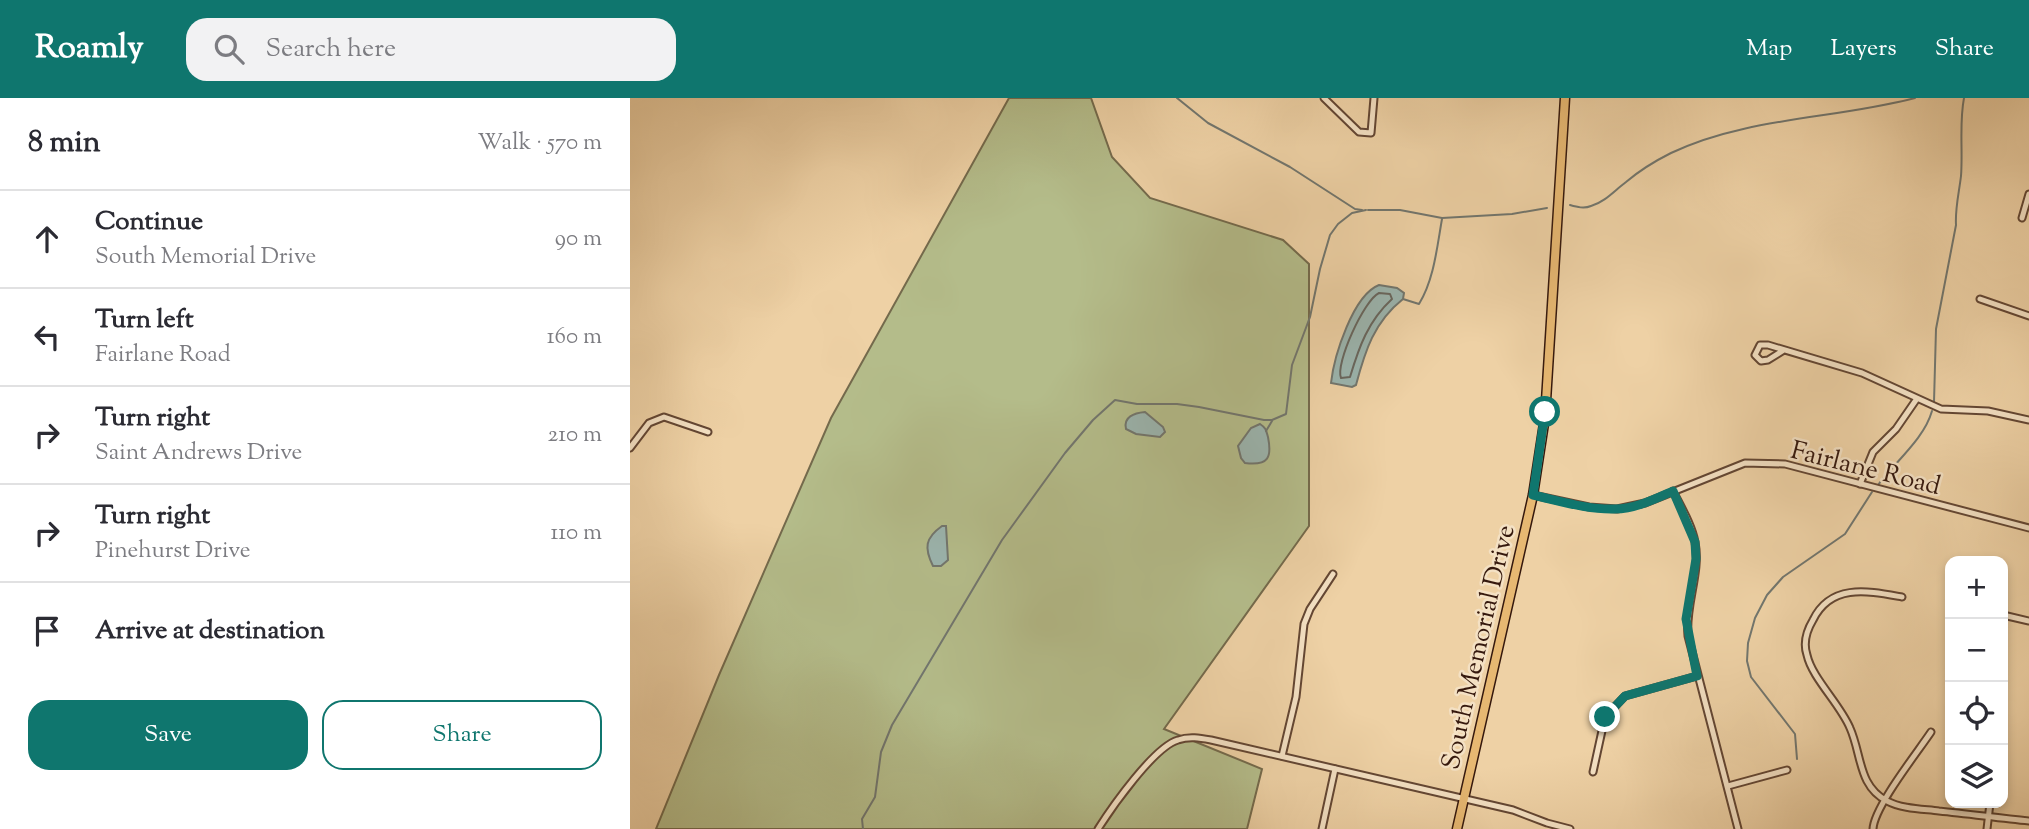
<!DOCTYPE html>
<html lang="en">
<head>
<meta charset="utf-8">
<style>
	:root { --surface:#fff; --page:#f2f2f3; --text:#2b2b33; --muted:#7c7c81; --line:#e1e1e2; --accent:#0f766e }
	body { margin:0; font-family:"Sorts Mill Goudy",serif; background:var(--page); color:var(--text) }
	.controls { position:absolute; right:21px; bottom:21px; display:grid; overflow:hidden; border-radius:14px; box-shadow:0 4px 10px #0003 }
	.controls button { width:63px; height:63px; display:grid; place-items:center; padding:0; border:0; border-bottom:2px solid var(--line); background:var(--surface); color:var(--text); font:35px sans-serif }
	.stop { position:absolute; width:21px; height:21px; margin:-16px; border:5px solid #0f766e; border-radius:50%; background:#fff }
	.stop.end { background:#0f766e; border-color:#fff; box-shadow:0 2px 7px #0008 }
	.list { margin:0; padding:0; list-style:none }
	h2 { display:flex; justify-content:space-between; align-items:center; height:91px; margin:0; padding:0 28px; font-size:30px }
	h2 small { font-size:23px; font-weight:400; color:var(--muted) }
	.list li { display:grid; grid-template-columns:46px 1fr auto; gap:21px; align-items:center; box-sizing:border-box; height:98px; padding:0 28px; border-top:2px solid var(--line) }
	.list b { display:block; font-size:26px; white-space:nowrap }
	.list p { margin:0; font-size:23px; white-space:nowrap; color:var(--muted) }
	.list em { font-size:23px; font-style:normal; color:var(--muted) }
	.actions { display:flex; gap:14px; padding:21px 28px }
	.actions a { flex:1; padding:16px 0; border:2px solid var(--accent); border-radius:21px; text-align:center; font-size:24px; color:var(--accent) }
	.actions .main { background:var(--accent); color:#fff }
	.icon { flex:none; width:38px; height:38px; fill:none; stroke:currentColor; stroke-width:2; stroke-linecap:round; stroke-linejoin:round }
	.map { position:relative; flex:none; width:1399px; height:731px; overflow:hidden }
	header { display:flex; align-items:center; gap:42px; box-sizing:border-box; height:98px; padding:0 35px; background:var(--accent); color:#fff }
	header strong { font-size:33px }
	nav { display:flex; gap:38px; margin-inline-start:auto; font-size:24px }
	.search { width:490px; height:63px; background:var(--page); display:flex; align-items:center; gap:18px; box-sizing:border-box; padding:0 24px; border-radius:21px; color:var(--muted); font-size:26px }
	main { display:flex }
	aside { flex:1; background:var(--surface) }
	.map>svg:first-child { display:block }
</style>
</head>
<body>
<header>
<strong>Roamly</strong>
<div class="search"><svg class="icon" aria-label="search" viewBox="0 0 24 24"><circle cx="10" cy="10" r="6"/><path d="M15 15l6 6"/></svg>Search here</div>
<nav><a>Map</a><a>Layers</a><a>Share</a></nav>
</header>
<main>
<aside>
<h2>8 min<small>Walk · 570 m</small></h2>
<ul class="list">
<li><svg class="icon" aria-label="ahead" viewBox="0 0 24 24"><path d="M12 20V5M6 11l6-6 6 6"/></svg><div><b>Continue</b><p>South Memorial Drive</p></div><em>90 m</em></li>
<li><svg class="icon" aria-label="left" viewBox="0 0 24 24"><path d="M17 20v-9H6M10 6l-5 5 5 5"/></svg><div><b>Turn left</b><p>Fairlane Road</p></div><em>160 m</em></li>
<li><svg class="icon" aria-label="right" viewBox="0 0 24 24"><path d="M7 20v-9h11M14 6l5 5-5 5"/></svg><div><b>Turn right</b><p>Saint Andrews Drive</p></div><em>210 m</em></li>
<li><svg class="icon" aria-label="right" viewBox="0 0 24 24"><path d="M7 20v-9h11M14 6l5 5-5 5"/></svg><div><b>Turn right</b><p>Pinehurst Drive</p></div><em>110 m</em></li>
<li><svg class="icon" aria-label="arrive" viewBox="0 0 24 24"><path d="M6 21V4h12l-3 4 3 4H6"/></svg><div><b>Arrive at destination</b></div></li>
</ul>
<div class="actions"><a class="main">Save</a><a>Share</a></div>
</aside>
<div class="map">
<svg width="1399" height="731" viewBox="0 0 1399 731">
	<rect width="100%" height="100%" fill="#eed1a5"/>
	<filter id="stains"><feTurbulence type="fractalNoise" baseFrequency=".00286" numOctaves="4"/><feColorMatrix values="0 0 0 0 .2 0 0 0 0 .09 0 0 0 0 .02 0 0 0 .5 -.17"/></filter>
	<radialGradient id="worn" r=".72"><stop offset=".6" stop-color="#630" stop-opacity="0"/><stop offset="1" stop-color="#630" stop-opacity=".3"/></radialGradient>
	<polygon fill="#b4bc8a" stroke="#746a4c" stroke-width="2" points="379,0 461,0 482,59 520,100 653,142 679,166 679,428 534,631 632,671 617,731 26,731 89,577 201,320"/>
	<g fill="#9bb5af" stroke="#72766e" stroke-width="2">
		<path d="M749 187 767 190 774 195 773 201C744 224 735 253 726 287L722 289 701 285C704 258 723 197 749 187Z"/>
		<path d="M515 314 533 329 535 334 530 339 506 336 496 331C493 319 504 315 515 314Z"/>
		<path d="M630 326C636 330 636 332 638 339 642 359 639 368 615 365L611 360 608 348 621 330Z"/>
		<path d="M312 428H316L318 462 311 468H303C294 450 295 440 312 428Z"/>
	</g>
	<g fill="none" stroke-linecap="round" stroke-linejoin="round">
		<path stroke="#68665e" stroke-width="2" d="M749 195 760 196 762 201C738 223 729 249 720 279L711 280C705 266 734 202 749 195Z"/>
		<g stroke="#72766e" stroke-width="2">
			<polyline points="547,0 578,25 660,69 725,111 732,112"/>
			<path d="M940 107C947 109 954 111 961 108 975 104 985 92 996 84 1009 73 1025 63 1041 55 1116 19 1206 21 1285 0"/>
			<polyline points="738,112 770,112 812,120 882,116 917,110"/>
			<path d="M773 201 789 206C804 182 807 149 812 121"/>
			<path d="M1304 304 1306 231 1326 127C1325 110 1329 95 1331 78 1333 52 1329 25 1334 0"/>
			<polyline points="636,333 642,323"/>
			<path d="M1248 387C1266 363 1294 341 1302 313"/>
			<polyline points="1167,661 1165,636 1121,579 1117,563 1118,545 1125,520 1137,497 1153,479 1215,436 1242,394"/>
			<polyline points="233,731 232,721 245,699 251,654 262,627 372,442 435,355 463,322 485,302 507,306 547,306 569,309 634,322 642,322 656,316 662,267 680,219 690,171 700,137 708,126 722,115 736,112"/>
		</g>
		<g stroke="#634633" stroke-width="9">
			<g id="street">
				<polyline points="694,0 729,34 741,35 744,0"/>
				<polyline points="1392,120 1399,96"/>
				<polyline points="1350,201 1399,218"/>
				<polyline points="1154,252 1138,262 1131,263 1125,257 1130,247 1138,247 1232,275 1311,311 1358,313 1399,322"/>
				<polyline points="0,350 19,325 34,319 78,334"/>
				<polyline points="1230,386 1243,354 1266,331 1286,302"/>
				<path d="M1043 393C1051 409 1062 427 1065 444 1071 475 1055 507 1058 538L1108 731"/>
				<polyline points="903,397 959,409 987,411 1015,405 1115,365 1155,366 1399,430"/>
				<path d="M1272 499C1238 493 1201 485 1183 522 1177 532 1173 545 1177 557 1182 580 1210 606 1220 630 1232 657 1228 688 1257 703 1272 711 1293 711 1309 713 1339 716 1369 720 1399 723"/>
				<polyline points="1373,517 1399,523"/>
				<polyline points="1373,635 1373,632"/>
				<polyline points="652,658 666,599 674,526 680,511 703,476"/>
				<polyline points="963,674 975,619 995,598 1067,578"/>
				<polyline points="1098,688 1157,672"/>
				<path d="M468 731C482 709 524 649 548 642 559 638 570 640 581 642L883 712 917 725 940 731"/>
				<polyline points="692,731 705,671"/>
				<path d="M1243 731C1244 709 1287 655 1301 634"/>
				<polyline points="1357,731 1360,705"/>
			</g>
		</g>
		<g stroke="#35180d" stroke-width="11">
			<polyline id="primary" points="827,731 903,397 915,319 935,0"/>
		</g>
		<use href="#street" stroke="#f4e1c4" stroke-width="5"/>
		<use href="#primary" stroke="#e7b872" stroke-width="8"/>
	</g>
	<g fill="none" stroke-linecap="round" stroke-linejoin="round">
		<path stroke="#0f766e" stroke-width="9" d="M915 314 903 397C930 403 958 412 985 411 1005 411 1025 401 1043 393L1065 444 1066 461 1056 521 1067 578 995 598 975 619"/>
	</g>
	<g text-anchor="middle" stroke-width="5" stroke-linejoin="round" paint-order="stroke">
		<g font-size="26" fill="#35180d" stroke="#f4e1c4">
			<text transform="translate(1236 369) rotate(14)" y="9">Fairlane Road</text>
			<text transform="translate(847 549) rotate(-77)" y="9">South Memorial Drive</text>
		</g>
	</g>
	<rect width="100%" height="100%" filter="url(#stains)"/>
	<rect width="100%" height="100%" fill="url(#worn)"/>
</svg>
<div class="controls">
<button>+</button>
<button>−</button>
<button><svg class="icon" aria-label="locate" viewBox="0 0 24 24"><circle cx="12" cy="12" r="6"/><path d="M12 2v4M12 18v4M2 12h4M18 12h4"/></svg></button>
<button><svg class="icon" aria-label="layers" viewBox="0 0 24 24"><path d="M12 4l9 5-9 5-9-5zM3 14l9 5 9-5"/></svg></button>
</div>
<div class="stop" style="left:915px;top:314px"></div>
<div class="stop end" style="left:975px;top:619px"></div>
</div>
</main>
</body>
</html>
